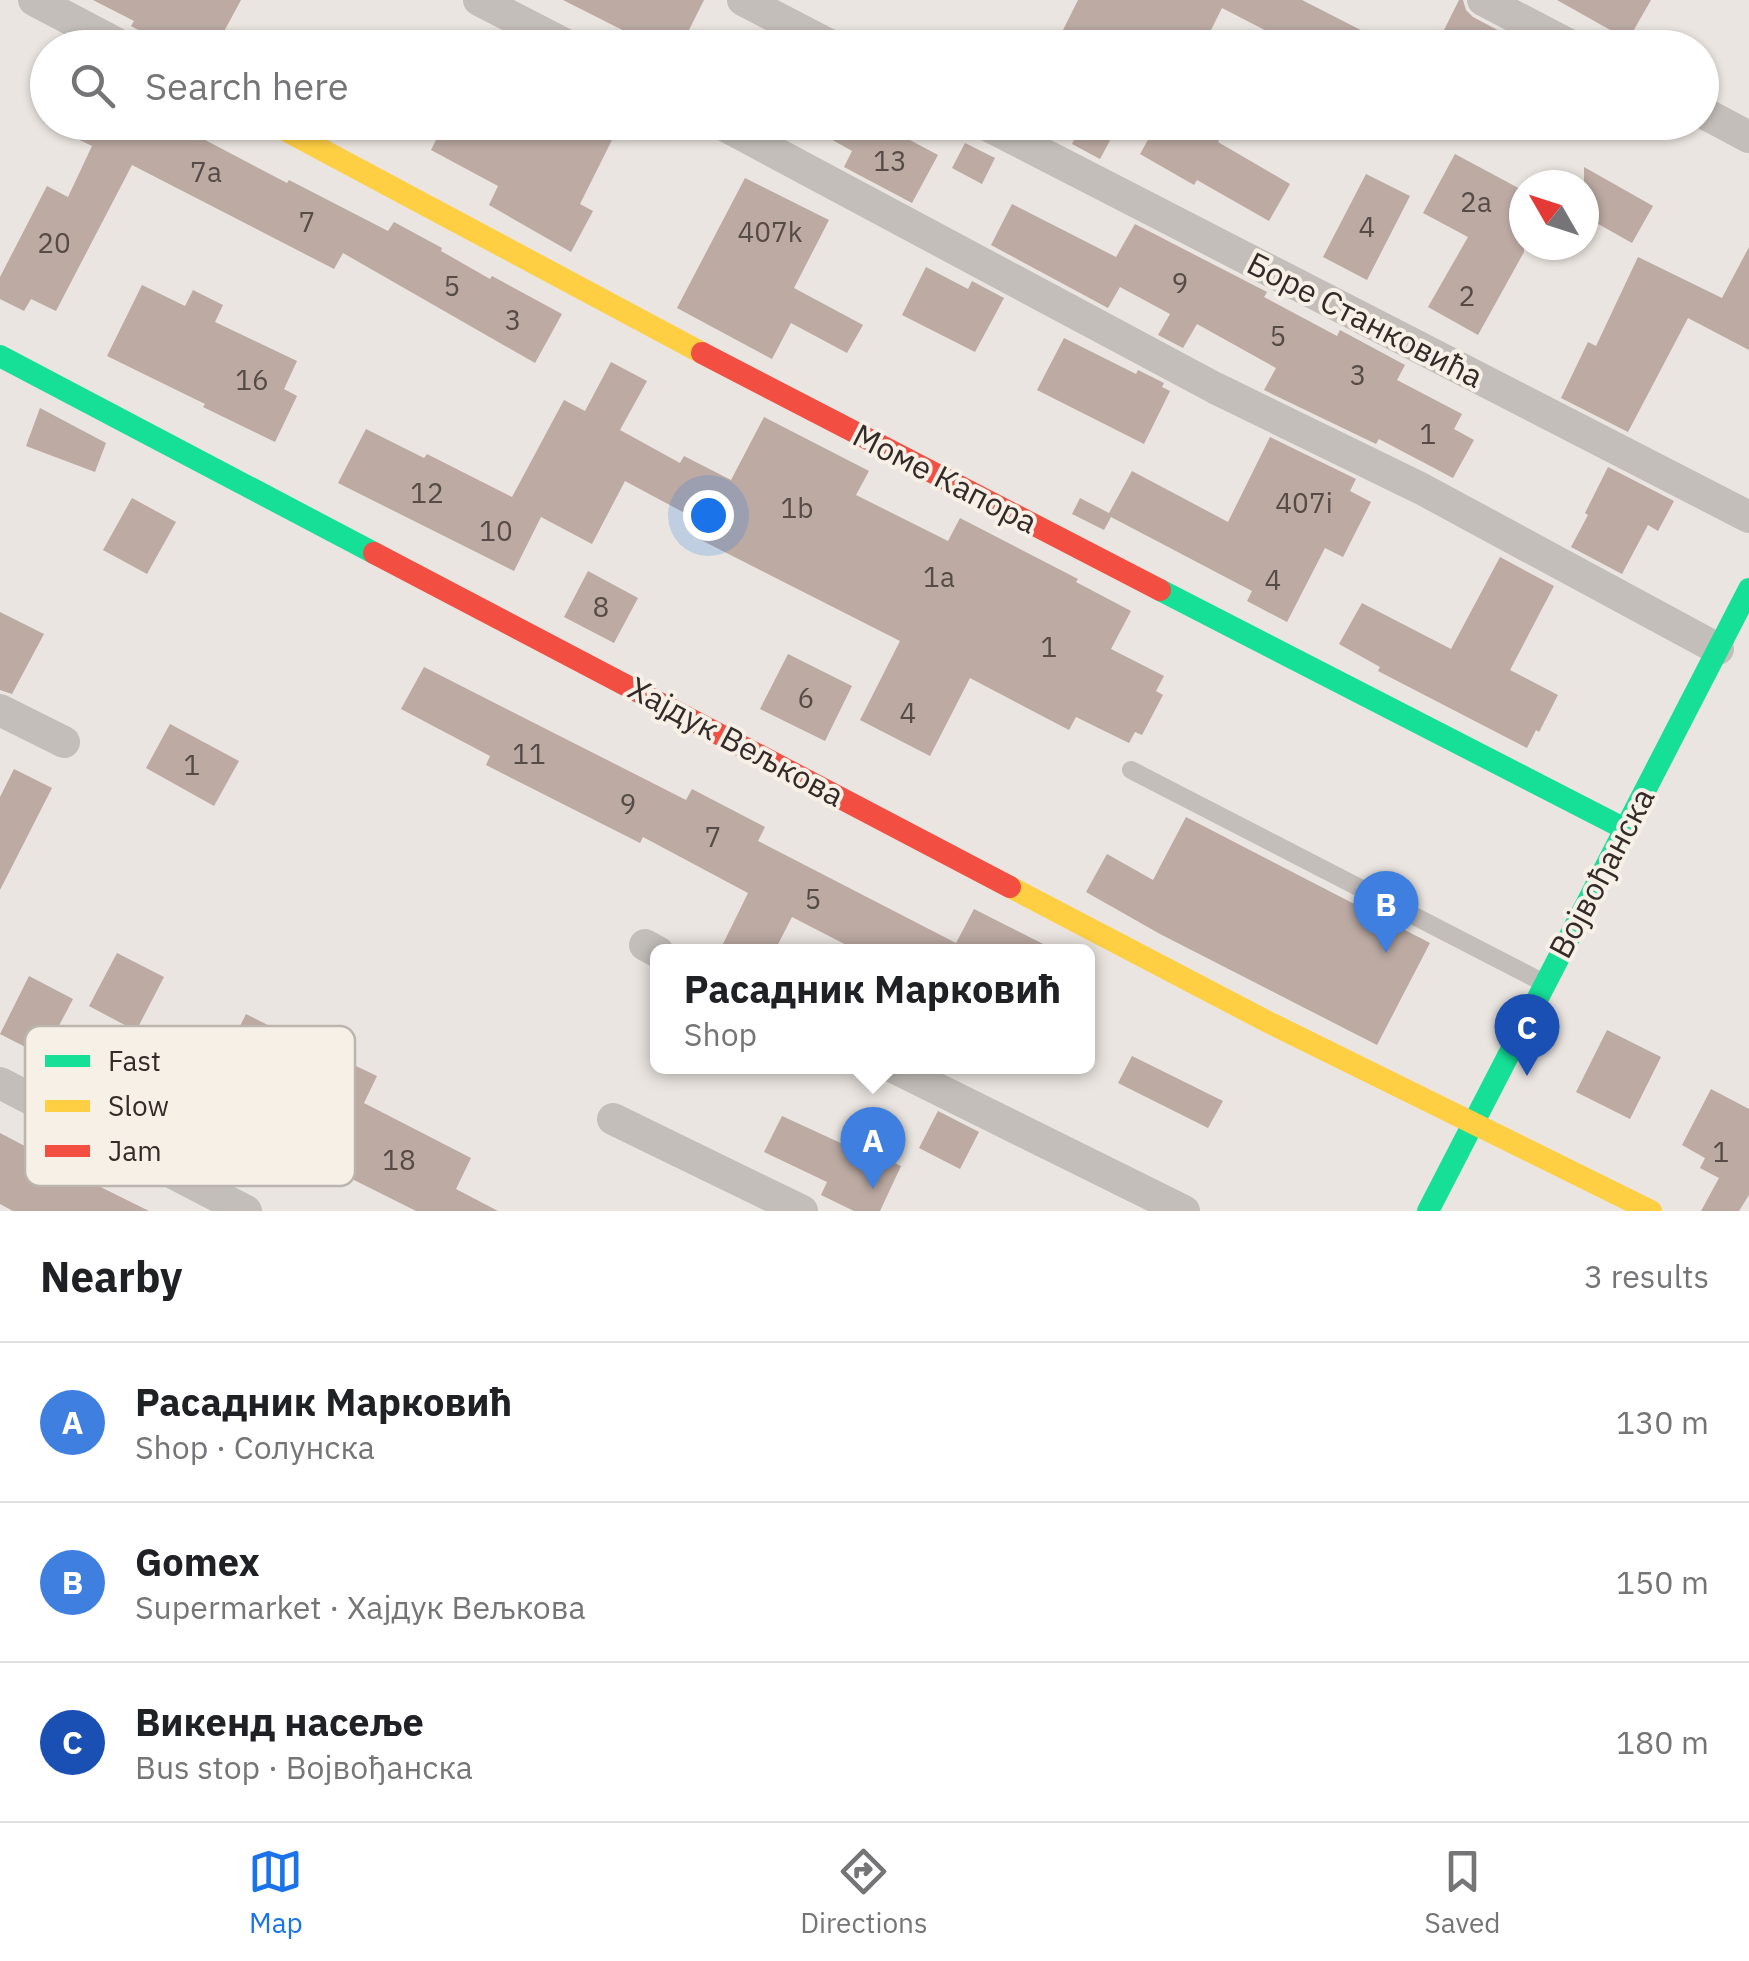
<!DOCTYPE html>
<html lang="en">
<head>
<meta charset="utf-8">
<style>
	:root { --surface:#fff; --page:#f6f6f6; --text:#202124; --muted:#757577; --line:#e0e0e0; --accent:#1a73e8 }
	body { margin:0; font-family:"IBM Plex Sans",sans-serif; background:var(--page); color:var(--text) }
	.compass { position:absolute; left:1509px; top:170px; width:90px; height:90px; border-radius:50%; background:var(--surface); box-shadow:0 2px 8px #0004; rotate:309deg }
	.you { position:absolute; left:708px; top:515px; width:35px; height:35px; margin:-25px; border:8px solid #fff; border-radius:50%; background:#1a73e8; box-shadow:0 0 0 15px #1a73e833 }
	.badge { display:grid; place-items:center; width:65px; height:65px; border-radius:50%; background:var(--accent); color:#fff; font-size:32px; font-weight:700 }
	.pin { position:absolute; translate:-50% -82px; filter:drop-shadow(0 2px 5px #0008) }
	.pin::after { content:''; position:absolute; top:52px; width:35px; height:30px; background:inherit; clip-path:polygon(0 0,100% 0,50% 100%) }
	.popup { position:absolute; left:650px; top:944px; width:445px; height:130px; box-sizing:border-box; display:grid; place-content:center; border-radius:15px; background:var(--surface); filter:drop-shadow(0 2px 8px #0005); font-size:32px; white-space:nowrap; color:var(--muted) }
	.popup b { font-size:38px; color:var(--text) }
	.popup::after { content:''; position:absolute; left:50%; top:100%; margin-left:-20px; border:20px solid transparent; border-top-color:var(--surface) }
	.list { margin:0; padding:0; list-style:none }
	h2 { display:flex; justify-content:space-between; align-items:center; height:130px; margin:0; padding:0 40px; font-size:42px }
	h2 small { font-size:32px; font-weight:400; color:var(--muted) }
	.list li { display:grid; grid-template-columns:65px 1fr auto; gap:30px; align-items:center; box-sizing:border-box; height:160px; padding:0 40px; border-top:2px solid var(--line) }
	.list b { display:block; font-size:38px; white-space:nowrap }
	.list p { margin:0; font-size:32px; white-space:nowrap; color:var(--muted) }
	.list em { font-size:32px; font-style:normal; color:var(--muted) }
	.icon { flex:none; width:55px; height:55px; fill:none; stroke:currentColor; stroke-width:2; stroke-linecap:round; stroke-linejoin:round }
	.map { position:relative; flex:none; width:1749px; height:1211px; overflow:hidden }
	.search { position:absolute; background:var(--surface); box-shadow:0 2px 8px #0004; left:30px; right:30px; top:30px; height:110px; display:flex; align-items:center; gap:25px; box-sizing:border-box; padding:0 35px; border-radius:55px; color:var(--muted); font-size:38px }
	.sheet { height:610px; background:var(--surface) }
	nav { display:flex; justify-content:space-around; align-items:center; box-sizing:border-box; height:140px; border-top:2px solid var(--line); background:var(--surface); font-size:28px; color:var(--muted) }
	nav a { display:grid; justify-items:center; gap:5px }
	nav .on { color:var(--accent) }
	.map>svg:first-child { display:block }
</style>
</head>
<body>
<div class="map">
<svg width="1749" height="1211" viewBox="0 0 1749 1211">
	<rect width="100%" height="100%" fill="#eae5e0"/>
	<g fill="#bcaaa3">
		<polygon points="93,0 241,0 215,48 171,48 131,26 134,21"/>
		<polygon points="563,0 704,0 680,48 658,48"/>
		<polygon points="1078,0 1302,0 1396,48 1300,48 1222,8 1202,48 1054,48"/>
		<polygon points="1459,0 1463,0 1466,10 1473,17 1507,35 1501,48 1435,48"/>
		<polygon points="1557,0 1651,0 1628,40"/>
		<polygon points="43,122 171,122 287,183 289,180 388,231 394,222 442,248 441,251 490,279 492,276 562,314 535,363 343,253 334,269 132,165 56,311 31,299 24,311 0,299 0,277 47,186 68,197 92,146"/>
		<polygon points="445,122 621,122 580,204 593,211 571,252 489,205 498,186 431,150"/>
		<polygon points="801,122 876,122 938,155 912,203 844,167 852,151"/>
		<polygon points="1083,122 1120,122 1100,159 1072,144"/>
		<polygon points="1158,122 1229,122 1218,142 1290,184 1269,221 1197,180 1194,185 1140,154"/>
		<polygon points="965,143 995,158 982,184 952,168"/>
		<polygon points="1455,154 1524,191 1524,252 1478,335 1428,307 1468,237 1423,213"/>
		<polygon points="1584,167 1653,206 1632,243 1584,216"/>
		<polygon points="1366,174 1410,196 1367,280 1323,257"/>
		<polygon points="745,178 829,220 794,288 863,325 847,353 791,323 772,359 677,308"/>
		<polygon points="1012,204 1116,257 1135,224 1267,292 1264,297 1337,336 1340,330 1405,365 1397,380 1462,414 1454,429 1474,440 1453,478 1379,439 1376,444 1264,390 1276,368 1197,324 1183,348 1158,335 1170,314 1120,287 1108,308 991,245"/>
		<polygon points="1749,247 1749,350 1688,318 1628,432 1561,398 1588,342 1596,346 1638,257 1722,298"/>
		<polygon points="926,267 968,289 972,281 1004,298 975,352 902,315"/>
		<polygon points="142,285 185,306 193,290 223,305 215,322 297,361 284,389 297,396 275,442 203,407 205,404 107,356"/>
		<polygon points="1064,338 1136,374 1138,370 1164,383 1162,387 1170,391 1144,444 1037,390"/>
		<polygon points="611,362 647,381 620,430 680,463 684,456 731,480 764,417 869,471 856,495 948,541 960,518 1078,579 1076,582 1131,611 1111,649 1164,676 1156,691 1163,695 1142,735 1135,732 1129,743 1076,717 1069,730 970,678 930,756 860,720 900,641 699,539 707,525 625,481 592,544 541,517 514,571 338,483 366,429 424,458 427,454 512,497 564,400 585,411"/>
		<polygon points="40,408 106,443 95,472 26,446"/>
		<polygon points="1270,437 1356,479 1350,491 1371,502 1343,557 1325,548 1287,622 1247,601 1252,591 1111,517 1104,530 1072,514 1080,498 1109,513 1132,471 1228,522"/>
		<polygon points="1608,467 1674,501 1658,531 1648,525 1622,574 1571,547 1588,515 1585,513"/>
		<polygon points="132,498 176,522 147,574 103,550"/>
		<polygon points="1500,557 1554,586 1510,670 1558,695 1539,732 1536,730 1527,748 1378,671 1380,667 1339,644 1362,603 1451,649"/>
		<polygon points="588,571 638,598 614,643 564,617"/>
		<polygon points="0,612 44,634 12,694 0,690"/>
		<polygon points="788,654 852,686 825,741 760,709"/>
		<polygon points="424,667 686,800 692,789 765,827 758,841 956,943 974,909 1059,952 860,952 792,917 774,952 719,952 748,893 643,837 640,843 486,765 490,756 401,709"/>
		<polygon points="170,724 239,761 214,806 146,768"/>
		<polygon points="14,769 52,788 0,890 0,797"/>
		<polygon points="1186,817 1430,943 1377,1045 1160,934 1086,892 1107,854 1153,880"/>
		<polygon points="117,953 164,977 136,1031 89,1006"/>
		<polygon points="29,976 73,999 43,1056 0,1034"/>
		<polygon points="246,1014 340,1062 341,1059 377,1076 364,1103 471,1158 456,1189 498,1211 416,1211 312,1159 306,1169 209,1119 202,1132 144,1103 141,1109 97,1086 122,1040 180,1070 187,1056 217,1072"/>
		<polygon points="1607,1030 1661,1057 1630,1119 1576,1092"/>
		<polygon points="1132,1056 1223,1101 1208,1128 1118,1083"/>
		<polygon points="1711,1089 1749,1109 1749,1195 1739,1211 1701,1211 1719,1178 1700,1168 1705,1158 1682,1145"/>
		<polygon points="938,1111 979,1132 960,1169 919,1148"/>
		<polygon points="782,1116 845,1145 847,1140 901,1166 880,1211 854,1211 821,1195 827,1182 764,1152"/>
		<polygon points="0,1133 40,1154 38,1156 149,1211 13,1211 0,1204"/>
	</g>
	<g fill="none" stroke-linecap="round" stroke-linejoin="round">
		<polyline stroke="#c3beb9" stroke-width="18" points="1131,770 1544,983"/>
		<g stroke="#c3beb9" stroke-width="32">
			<polyline points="34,0 125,48"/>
			<polyline points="479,0 572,48"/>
			<polyline points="743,0 835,48"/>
			<polyline points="1483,0 1575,48"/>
			<polyline points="1702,112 1749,137"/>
			<polyline points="718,122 1215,388 1422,489 1718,649"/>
			<polyline points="981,122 1749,517"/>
			<polyline points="0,710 64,742"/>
			<polyline points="645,945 658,952"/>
			<polyline points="891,1066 1184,1211"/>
			<polyline points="0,1083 246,1211"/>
			<polyline points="613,1119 802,1211"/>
		</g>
		<g stroke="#16e098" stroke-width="22">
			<polyline points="0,356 374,553"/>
			<polyline points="1160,590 1625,829"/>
			<polyline points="1428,1211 1749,589"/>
		</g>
		<g stroke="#ffcf43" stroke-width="22">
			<polyline points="270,122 702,353"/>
			<polyline points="1010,887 1268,1022 1651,1211"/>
		</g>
		<g stroke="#f24e42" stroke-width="22">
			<polyline points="702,353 1160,590"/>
			<polyline points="374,553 1010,887"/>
		</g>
	</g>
	<g text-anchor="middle" stroke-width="8" stroke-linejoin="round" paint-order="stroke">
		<g font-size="28" fill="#564b47">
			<text x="890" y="171">13</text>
			<text x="206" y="182">7a</text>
			<text x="1476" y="212">2a</text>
			<text x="307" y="232">7</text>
			<text x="1367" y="237">4</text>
			<text x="770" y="242">407k</text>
			<text x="54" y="253">20</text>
			<text x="1180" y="293">9</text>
			<text x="452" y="296">5</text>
			<text x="1467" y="306">2</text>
			<text x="513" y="330">3</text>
			<text x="1278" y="346">5</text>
			<text x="1358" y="385">3</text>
			<text x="252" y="390">16</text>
			<text x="1428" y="444">1</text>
			<text x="427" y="503">12</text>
			<text x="1304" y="513">407i</text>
			<text x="797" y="518">1b</text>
			<text x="496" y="541">10</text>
			<text x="939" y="587">1a</text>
			<text x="1273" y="590">4</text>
			<text x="601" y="617">8</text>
			<text x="1049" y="657">1</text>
			<text x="806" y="708">6</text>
			<text x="908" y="723">4</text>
			<text x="529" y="764">11</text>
			<text x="192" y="775">1</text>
			<text x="628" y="814">9</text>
			<text x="713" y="847">7</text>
			<text x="813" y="909">5</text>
			<text x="1721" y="1162">1</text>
			<text x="399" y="1170">18</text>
		</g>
		<g font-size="32" fill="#342b28" stroke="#f7f0e7">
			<text transform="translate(1365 320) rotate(27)" y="11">Боре Станковића</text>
			<text transform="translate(945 479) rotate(27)" y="11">Моме Капора</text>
			<text transform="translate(736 742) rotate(28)" y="11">Хајдук Вељкова</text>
			<text transform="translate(1602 873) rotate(-62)" y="11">Војвођанска</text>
		</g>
	</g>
	<rect x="25" y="1026" width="330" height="160" rx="15" fill="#f7f0e7" stroke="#bcb5ae" stroke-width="2.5"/>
	<rect x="45" y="1055" width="45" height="12" fill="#16e098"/>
	<rect x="45" y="1100" width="45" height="12" fill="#ffcf43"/>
	<rect x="45" y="1145" width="45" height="12" fill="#f24e42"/>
	<g font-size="28" fill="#342b28">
		<text x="108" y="1071">Fast</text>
		<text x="108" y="1116">Slow</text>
		<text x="108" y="1161">Jam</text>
	</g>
</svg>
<svg class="compass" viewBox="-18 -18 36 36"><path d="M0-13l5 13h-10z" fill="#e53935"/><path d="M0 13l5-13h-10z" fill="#757577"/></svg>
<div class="you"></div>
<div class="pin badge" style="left:873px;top:1189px;background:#3f7fe0">A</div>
<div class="popup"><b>Расадник Марковић</b>Shop</div>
<div class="pin badge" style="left:1386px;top:953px;background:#3f7fe0">B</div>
<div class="pin badge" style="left:1527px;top:1076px;background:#1a4fb4">C</div>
<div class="search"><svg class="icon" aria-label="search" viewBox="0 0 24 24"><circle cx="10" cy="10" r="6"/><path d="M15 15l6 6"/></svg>Search here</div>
</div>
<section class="sheet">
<h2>Nearby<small>3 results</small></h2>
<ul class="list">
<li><span class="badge" style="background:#3f7fe0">A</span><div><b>Расадник Марковић</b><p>Shop · Солунска</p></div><em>130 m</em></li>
<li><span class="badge" style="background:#3f7fe0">B</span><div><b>Gomex</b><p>Supermarket · Хајдук Вељкова</p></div><em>150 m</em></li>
<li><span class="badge" style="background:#1a4fb4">C</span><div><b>Викенд насеље</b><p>Bus stop · Војвођанска</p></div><em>180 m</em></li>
</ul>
</section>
<nav>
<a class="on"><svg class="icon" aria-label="map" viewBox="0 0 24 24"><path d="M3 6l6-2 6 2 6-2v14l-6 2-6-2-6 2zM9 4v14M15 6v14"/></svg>Map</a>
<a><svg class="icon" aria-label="directions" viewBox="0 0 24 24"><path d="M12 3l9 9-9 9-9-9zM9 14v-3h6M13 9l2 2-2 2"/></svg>Directions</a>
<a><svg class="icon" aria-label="saved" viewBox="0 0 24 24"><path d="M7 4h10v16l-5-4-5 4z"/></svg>Saved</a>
</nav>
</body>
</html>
